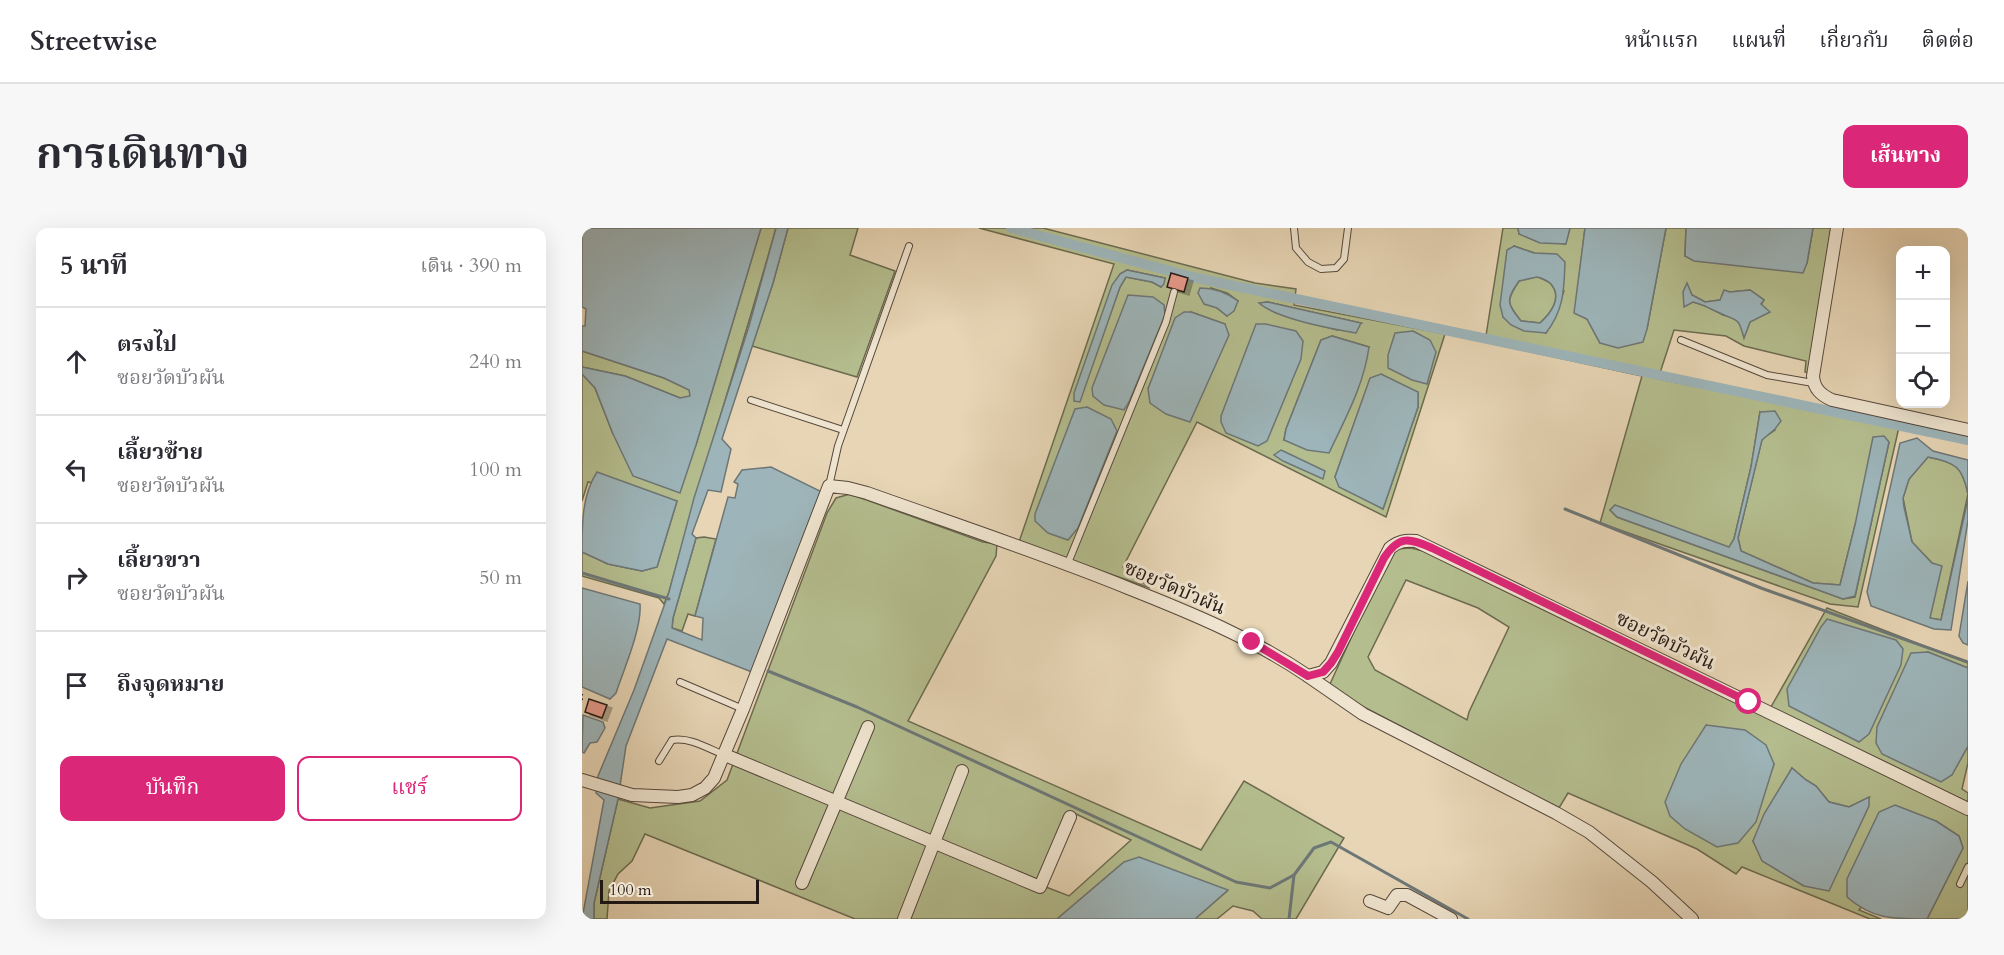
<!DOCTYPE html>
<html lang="th">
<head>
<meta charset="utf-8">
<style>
	:root { --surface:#fff; --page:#f7f7f7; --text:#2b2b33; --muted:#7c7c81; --line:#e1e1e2; --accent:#db2777 }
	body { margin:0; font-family:Cardo,"Noto Serif Thai",serif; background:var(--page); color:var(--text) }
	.controls { position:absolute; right:18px; top:18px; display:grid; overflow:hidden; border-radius:12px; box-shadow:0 6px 24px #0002 }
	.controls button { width:54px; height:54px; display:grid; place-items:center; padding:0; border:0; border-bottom:2px solid var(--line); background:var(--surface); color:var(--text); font:30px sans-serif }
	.scale { position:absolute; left:18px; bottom:15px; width:159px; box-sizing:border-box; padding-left:6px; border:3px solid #251914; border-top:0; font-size:16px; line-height:21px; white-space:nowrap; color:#251914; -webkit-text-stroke:4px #efe4cf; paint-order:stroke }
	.stop { position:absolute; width:18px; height:18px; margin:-14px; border:4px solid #db2777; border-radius:50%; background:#fff }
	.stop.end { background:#db2777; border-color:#fff; box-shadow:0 2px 6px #0008 }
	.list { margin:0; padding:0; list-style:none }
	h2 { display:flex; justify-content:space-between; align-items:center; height:78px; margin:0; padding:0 24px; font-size:26px }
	h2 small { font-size:20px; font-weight:400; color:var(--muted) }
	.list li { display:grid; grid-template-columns:39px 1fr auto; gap:18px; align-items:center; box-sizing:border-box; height:108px; padding:0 24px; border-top:2px solid var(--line) }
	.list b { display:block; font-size:22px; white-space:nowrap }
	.list p { margin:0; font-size:20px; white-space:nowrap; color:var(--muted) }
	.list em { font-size:20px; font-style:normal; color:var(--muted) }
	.actions { display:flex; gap:12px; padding:18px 24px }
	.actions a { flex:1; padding:14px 0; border:2px solid var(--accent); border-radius:12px; text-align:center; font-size:21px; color:var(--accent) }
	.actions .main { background:var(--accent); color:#fff }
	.icon { flex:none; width:33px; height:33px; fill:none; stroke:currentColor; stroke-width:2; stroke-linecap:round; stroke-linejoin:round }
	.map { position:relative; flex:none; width:1386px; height:691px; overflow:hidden; border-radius:12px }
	header { display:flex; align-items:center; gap:36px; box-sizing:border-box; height:84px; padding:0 30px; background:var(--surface); border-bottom:2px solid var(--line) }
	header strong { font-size:28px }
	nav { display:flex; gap:33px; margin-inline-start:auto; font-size:21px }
	.intro { display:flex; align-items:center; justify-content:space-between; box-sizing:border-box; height:144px; padding:0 36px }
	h1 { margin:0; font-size:42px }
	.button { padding:15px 27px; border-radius:12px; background:var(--accent); color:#fff; font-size:21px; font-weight:700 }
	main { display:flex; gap:36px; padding:0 36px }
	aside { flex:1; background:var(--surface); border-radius:12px; box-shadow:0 6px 24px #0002 }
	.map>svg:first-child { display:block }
</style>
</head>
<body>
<header>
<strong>Streetwise</strong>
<nav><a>หน้าแรก</a><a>แผนที่</a><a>เกี่ยวกับ</a><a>ติดต่อ</a></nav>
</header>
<div class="intro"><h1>การเดินทาง</h1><a class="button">เส้นทาง</a></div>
<main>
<aside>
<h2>5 นาที<small>เดิน · 390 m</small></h2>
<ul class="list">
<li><svg class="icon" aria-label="ahead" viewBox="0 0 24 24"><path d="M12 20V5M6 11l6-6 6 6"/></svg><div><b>ตรงไป</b><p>ซอยวัดบัวผัน</p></div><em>240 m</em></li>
<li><svg class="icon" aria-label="left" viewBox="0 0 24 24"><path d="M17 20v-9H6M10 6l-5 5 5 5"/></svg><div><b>เลี้ยวซ้าย</b><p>ซอยวัดบัวผัน</p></div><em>100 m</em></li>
<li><svg class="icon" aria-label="right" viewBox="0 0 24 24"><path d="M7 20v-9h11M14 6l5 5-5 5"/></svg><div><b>เลี้ยวขวา</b><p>ซอยวัดบัวผัน</p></div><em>50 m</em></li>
<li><svg class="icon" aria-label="arrive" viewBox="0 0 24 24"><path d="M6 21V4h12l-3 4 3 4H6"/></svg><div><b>ถึงจุดหมาย</b></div></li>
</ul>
<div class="actions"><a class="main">บันทึก</a><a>แชร์</a></div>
</aside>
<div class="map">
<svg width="1386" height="691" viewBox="0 0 1386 691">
	<defs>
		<filter id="shadow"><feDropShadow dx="5" dy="3" stdDeviation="0" flood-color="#0004"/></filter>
	</defs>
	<rect width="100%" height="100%" fill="#e7d5b5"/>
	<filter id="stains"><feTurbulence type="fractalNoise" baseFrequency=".00333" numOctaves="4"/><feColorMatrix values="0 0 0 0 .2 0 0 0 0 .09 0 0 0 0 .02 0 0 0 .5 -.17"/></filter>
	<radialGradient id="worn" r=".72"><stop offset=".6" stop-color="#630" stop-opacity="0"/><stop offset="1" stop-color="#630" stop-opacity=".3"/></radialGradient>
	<g fill="#b4bd8e" stroke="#6c6b51" stroke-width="1.5" fill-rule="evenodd">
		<path d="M179 0H194C160 122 120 242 87 364L82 376 77 370 0 348V324L26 336 60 343 75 339 95 273 6 254 0 273V146L13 160 31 206 114 217Z"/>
		<polygon points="206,0 276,0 268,27 313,43 275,149 170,118 191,55"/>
		<path d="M397 0H461L673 55 714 61 712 77 863 106 804 289 615 194 541 339 568 360 437 314 532 36ZM545 42 583 50 579 59 570 54 544 49 538 59 497 174 538 46ZM629 60 645 65 656 73 645 88 635 80ZM686 74 779 95 755 102 694 85 678 75ZM609 84 643 96 566 161 576 136ZM750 108 787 119 702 211 704 201 739 112ZM788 151 836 164V179L801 281 753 249Z"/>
		<path d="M921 0H936L937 6 983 16 988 0H1003L993 85 1005 91 1018 115 1065 101 1084 0H1104L1103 28 1225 35 1231 0H1249L1228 145 1223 144 1224 133 1162 118 1144 108 1092 102 1076 151 1317 199 1276 379 1248 376 1018 295 1060 148 903 114ZM932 18 952 25 982 63 964 105 921 89ZM1105 56 1110 67 1123 74 1138 72 1148 64 1168 62 1182 72 1168 94 1162 109 1159 97 1152 89 1141 87 1127 79 1111 74ZM1178 184 1193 202 1180 211 1156 310 1159 323 1231 355 1258 357 1273 297 1307 214 1273 369 1261 371 1035 289 1028 282 1033 277 1147 320 1152 311 1169 239Z"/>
		<path d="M955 48C959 51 966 53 969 56 981 70 968 86 958 95L939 93C924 75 924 72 937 53Z"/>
		<polygon points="0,123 82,150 108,162 108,169 98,170 43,148 0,139"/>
		<path d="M1346 229C1375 235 1380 237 1386 266L1359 392 1348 390 1350 335 1330 314 1321 270 1327 251Z"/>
		<path d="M268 266 401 314 415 316 414 328 326 493 619 622 662 553 762 610 714 691H680L671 683 651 678 635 691H613L645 663 542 634 475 691H273L63 606 50 633 36 646 27 663 25 691H12V675L36 571 68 580 118 573 145 552 245 285 254 270ZM494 586 549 612 487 668 464 659Z"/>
		<polygon points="122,309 134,311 113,388 106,386 100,403 90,400 91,390 114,310"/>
		<path d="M829 320 849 325 1386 584V691H1345L1381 620 1377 608 1354 593 1277 682 1299 691H1288L1160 639 1154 646 1115 621 986 565 977 580 770 473 748 456 801 340 813 321ZM824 352 896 380 927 399 887 484 885 492 793 442 786 429ZM1124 497 1192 536 1184 558ZM1210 540 1224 552 1234 558 1247 574 1267 579 1287 570 1222 658 1181 633 1171 613Z"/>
		<polygon points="1245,380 1386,435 1386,440 1346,424 1370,546 1386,518 1386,535 1380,561 1386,565 1386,574 1189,479"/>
	</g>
	<g fill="#9db5ba" stroke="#6d7778" stroke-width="1.5" fill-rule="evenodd">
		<polygon points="0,0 179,0 114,217 98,265 51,248 31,206 13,160 0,146 0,139 43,148 98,170 108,168 107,162 82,150 0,123 0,98 3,98 4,81 0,79"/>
		<polygon points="194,0 206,0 191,55 140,211 149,221 139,264 126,262 110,306 114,310 91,390 90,400 120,412 121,390 113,388 146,269 153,270 156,256 152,254 160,242 189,239 240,264 170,444 85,411 44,518 36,571 12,675 12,691 0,691 22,572 14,565 16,548 52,462 87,364 112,270 167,98"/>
		<polygon points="936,0 988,0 984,16 958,15 937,6"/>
		<polygon points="1003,0 1084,0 1065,101 1061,114 1036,120 1018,115 1005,91 992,85"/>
		<polygon points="1104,0 1231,0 1225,35 1221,45 1112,33 1103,28"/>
		<path d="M932 18 952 25 975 26 983 34C982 62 982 82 964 105L942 103 929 97 921 89 918 77 925 22ZM955 49C959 50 966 53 969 56 981 70 968 86 958 95L939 93C924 75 924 72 937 53Z"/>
		<polygon points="545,42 583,50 582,56 579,59 570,54 544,49 538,59 498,174 492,173 492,165 530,57 538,46"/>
		<path d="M1105 55 1110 67 1123 74 1138 72 1142 62 1148 64 1168 62 1182 72 1179 76 1188 84 1168 94 1162 110C1156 89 1157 94 1140 86 1130 82 1123 77 1111 74L1102 79 1101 64Z"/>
		<path d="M618 60C633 60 644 64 656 73L652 83 645 88 635 80 622 76 616 65Z"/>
		<polygon points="546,67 571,69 582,77 583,87 547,174 542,182 522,177 511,168 510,160"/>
		<path d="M686 74 779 95 774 105C750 101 695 91 677 75Z"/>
		<polygon points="602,84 609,84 643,96 647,107 608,194 584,186 568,175 566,161 593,90"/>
		<polygon points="674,96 684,96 714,103 721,113 719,131 685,213 676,218 644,205 639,194 639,188"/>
		<polygon points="831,103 848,112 854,124 845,156 830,152 806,140 806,127 813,105"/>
		<path d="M750 108 787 119C782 157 763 191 747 225L725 222 702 212 704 201 739 112Z"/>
		<polygon points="799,146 836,164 836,179 801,281 757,259 753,249 788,150"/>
		<polygon points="505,179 529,191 535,203 496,300 486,312 466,305 453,293 453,286 493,181"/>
		<polygon points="1193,183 1199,193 1193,201 1180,212 1156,310 1159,323 1231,355 1258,357 1273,297 1291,209 1302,208 1307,214 1273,368 1261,371 1035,289 1028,282 1033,277 1147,319 1152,311 1169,239 1178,184"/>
		<path d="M1335 210 1351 223 1386 232V266C1380 238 1374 235 1346 229L1327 251 1321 270 1322 279 1330 314 1350 335 1360 338 1348 390 1359 392 1386 271V292L1369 402 1352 401 1289 378 1285 364 1318 215Z"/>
		<polygon points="699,222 743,243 741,251 701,233 692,227"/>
		<path d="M15 244 95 273 75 339 60 343 26 336 0 324C0 295 0 267 15 244Z"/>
		<polygon points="1386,353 1386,417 1381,415 1377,408"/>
		<path d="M0 360 58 376C60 400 42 441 34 465L28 471 0 459Z"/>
		<polygon points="1245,391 1314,412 1321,421 1319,437 1287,506 1277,514 1207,478 1205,461 1239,399"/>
		<polygon points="1346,424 1386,440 1386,518 1370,547 1359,554 1300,526 1294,515 1295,499 1329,425"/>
		<polygon points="1,487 21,494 23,500 15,514 8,515 2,525 0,524"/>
		<polygon points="1124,497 1163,502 1184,517 1192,536 1174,594 1156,615 1135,619 1103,601 1088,588 1083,574 1099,536"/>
		<polygon points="1210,540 1224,552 1234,558 1247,574 1267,579 1287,569 1287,578 1247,663 1222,658 1180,633 1171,613 1182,586"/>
		<path d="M1313 577 1354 593 1377 608 1381 620 1345 691C1310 691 1290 691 1265 669V651L1297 584Z"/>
		<polygon points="557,629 646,662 613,691 475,691 542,634"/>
	</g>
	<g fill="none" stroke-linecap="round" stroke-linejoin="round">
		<g stroke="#6d7778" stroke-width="3">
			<polyline points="983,281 1179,360 1386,434"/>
			<polyline points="0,345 87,371"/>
			<polyline points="186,443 275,479 654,654 688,660 712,647"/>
			<polyline points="707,691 712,647 732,620 749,614 886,691"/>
		</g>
		<polyline stroke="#9db5ba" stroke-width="10" points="429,0 610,49 1386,212"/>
	</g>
	<g fill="#e59888" stroke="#251914" stroke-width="1.5" filter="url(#shadow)">
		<polygon points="589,45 606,50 602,64 585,59"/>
		<polygon points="7,471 25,477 20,490 3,484"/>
	</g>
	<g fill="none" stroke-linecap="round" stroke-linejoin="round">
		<g stroke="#56483c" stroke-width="8">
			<g id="lane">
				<polyline points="712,0 714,20 726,34 739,41 754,40 762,31 766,0"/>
				<polyline points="1099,112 1185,147 1231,155"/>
				<polyline points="169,172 261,202"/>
				<polyline points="247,258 256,218 327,18"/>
				<polyline points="486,335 584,94 592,64"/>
				<polyline points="98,454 161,481"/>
				<path d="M77 533 90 512C108 509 125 520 142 527"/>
				<polyline points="1378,656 1386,639"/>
			</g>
		</g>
		<g stroke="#56483c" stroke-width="14">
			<g id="street">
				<path d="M1255 0 1231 148C1232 161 1239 167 1250 172L1386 202"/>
				<polyline points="726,448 781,486 974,585 1007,604 1070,654 1110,691"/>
				<polyline points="143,527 458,659 488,589"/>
				<path d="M0 552 50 567 96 569 110 567 123 560 132 550 161 481 247 258 266 260 285 265C372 296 460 325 546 360 609 385 670 410 726 448L741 444 749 435 808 320C817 313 823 312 834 313L1386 581"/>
				<polyline points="220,655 286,499"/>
				<polyline points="788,673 806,680 815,667 825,667 869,691"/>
				<polyline points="322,691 380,543"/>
			</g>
		</g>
		<polyline stroke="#251914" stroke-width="2" stroke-dasharray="1.5 3" stroke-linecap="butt" points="0,466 0,472"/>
		<use href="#lane" stroke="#efe4cf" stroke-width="6"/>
		<use href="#street" stroke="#efe4cf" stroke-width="12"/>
	</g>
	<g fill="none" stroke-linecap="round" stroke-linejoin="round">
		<path stroke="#db2777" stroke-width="8" d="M670 414 726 448 741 444 749 435 756 424 802 330C817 307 827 310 850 320L1167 474"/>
	</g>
	<g text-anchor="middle" stroke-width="6" stroke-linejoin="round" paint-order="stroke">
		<g font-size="20" fill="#251914" stroke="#efe4cf">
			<text transform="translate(593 359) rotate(23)" y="7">ซอยวัดบัวผัน</text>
			<text transform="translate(1084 412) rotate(26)" y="7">ซอยวัดบัวผัน</text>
		</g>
	</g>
	<rect width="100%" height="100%" filter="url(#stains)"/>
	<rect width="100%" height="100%" fill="url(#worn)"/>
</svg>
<div class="controls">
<button>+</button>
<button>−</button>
<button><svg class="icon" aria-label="locate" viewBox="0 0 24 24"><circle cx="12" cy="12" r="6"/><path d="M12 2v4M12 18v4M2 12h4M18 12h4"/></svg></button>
</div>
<div class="scale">100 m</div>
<div class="stop" style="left:1167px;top:474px"></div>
<div class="stop end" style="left:670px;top:414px"></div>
</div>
</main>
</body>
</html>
